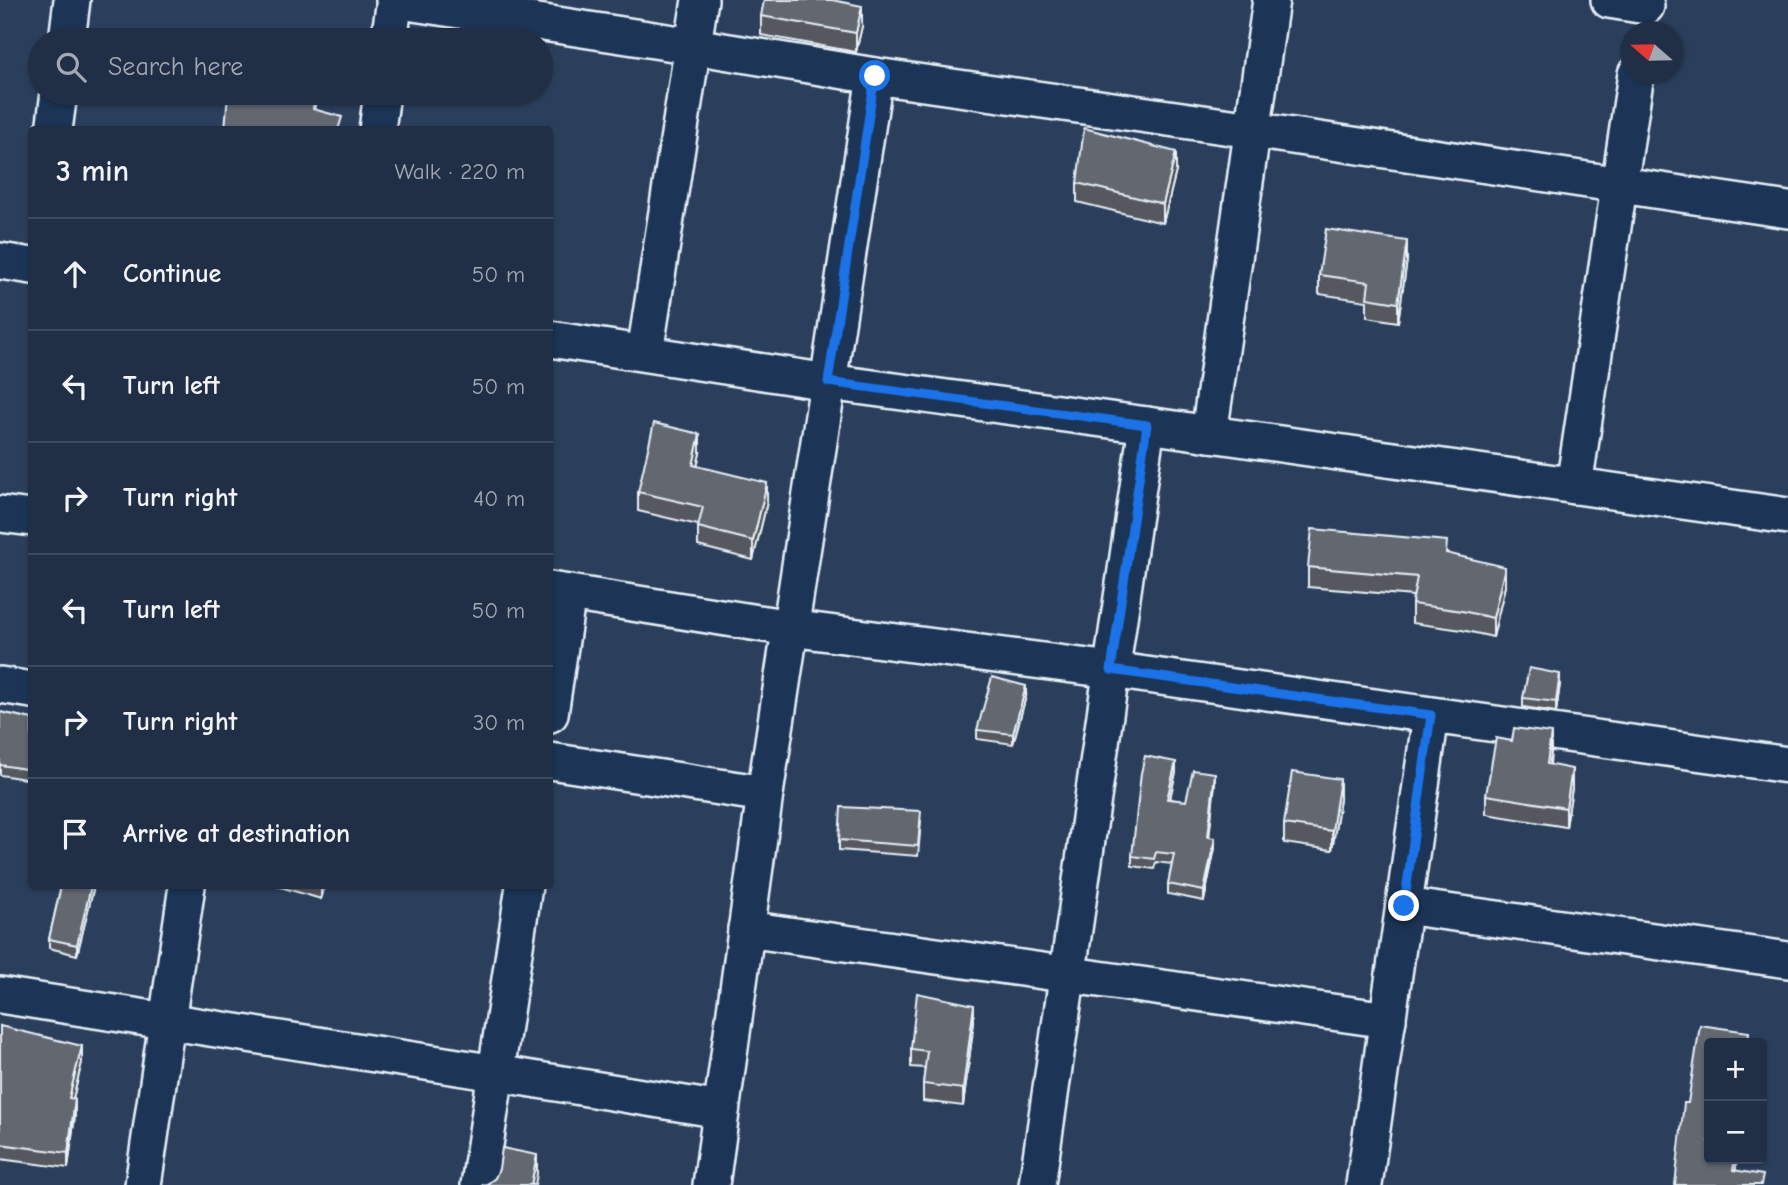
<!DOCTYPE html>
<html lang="en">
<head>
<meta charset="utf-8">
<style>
	:root { --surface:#202f45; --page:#28374c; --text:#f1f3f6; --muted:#a2a9b3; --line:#3d4a5e }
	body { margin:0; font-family:"Comic Neue",sans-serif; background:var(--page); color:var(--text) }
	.controls { position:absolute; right:21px; bottom:21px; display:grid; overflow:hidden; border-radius:7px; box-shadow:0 2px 5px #0004 }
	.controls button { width:63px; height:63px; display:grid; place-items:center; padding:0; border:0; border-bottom:2px solid var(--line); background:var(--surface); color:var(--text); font:35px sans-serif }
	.compass { position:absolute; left:1620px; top:21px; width:63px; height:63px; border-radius:50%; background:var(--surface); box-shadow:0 2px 5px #0004; rotate:290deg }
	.stop { position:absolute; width:21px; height:21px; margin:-16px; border:5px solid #1a73e8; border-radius:50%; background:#fff }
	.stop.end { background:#1a73e8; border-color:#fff; box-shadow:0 2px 7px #0008 }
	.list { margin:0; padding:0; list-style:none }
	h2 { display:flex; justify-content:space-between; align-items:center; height:91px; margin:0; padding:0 28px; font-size:30px }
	h2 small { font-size:23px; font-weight:400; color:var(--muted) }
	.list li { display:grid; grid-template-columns:46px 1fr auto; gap:21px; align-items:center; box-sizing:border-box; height:112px; padding:0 28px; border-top:2px solid var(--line) }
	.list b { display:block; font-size:26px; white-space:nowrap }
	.list em { font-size:23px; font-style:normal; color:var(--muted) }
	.icon { flex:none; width:38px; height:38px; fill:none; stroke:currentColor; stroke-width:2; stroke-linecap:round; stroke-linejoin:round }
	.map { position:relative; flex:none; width:1788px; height:1185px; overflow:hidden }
	.search { position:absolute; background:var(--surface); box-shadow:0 2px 5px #0004; left:28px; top:28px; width:525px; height:77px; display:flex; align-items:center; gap:18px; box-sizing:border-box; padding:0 24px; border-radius:38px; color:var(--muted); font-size:26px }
	.panel { position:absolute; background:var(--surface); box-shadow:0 2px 5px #0004; left:28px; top:126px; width:525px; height:763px; border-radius:7px }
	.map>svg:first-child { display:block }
</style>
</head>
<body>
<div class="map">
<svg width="1788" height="1185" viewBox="0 0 1788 1185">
	<rect width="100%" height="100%" fill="#2b3f5c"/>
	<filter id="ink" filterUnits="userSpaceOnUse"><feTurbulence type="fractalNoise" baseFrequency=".0143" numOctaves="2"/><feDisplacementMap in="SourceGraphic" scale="14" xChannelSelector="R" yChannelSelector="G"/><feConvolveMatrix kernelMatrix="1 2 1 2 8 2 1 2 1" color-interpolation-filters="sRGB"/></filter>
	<g filter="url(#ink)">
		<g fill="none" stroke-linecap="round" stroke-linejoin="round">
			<g stroke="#e8f1f8" stroke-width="40">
				<g id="street">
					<polyline points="394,0 693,46 875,76 1252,130 1788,210"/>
					<polyline points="1609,0 1646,6"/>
					<polyline points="67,40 72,0"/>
					<polyline points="389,40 395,0"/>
					<polyline points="54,130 59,93"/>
					<polyline points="377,130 382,93"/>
					<polyline points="0,261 32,266"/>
					<polyline points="550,339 828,382 1147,425 1788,516"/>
					<polyline points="645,353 700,0"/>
					<polyline points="1209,434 1271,0"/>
					<polyline points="1574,486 1636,74"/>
					<polyline points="0,514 32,518"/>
					<polyline points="550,590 790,628 1111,670 1788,765"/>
					<polyline points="0,685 32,690"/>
					<polyline points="550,714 568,593"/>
					<polyline points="550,761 765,794"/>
					<polyline points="1404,906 1788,960"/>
					<polyline points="746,929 1388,1020"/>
					<polyline points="0,995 496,1073 721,1110"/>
					<polyline points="143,1185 187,886"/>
					<polyline points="479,1185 524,886"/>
					<polyline points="711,1185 765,794 875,76"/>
					<polyline points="1037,1185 1147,425"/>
					<polyline points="1364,1185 1431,715"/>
				</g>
			</g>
			<use href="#street" stroke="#1d3557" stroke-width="35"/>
		</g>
		<g fill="#56595f" stroke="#e8f1f8" stroke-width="2">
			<polygon points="761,16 862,26 856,52 761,35"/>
			<polygon points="1176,171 1163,223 1077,202 1077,183"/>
			<polygon points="1407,260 1398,322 1367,317 1367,301 1319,294 1319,275"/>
			<polygon points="700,453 697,466 767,502 753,560 698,546 698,525 638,511 638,492"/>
			<polygon points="1447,553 1505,586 1493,637 1462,630 1412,623 1412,604 1413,596 1308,587 1308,567"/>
			<polygon points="1560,684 1556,712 1523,707 1523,698"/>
			<polygon points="1026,696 1013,744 977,739 977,730"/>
			<polygon points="0,712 32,719 32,780 0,775"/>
			<polygon points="1551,752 1550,765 1572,788 1566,827 1486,814 1486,795"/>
			<polygon points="1176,772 1170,799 1186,801 1215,783 1209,837 1215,848 1204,901 1168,894 1168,884 1172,864 1156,862 1154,869 1132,866 1132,856"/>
			<polygon points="1340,799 1332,850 1284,843 1284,824"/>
			<polygon points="921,821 918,856 839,850 839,840"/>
			<polygon points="61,886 94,886 77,955 49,948 49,939"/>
			<polygon points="277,886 325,886 321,899"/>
			<polygon points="974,1022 963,1106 923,1101 923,1084 925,1068 911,1067 911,1049"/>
			<polygon points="0,1026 82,1062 73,1099 75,1115 68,1168 0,1159"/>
		</g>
		<g fill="#46494e" stroke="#e8f1f8" stroke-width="2">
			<polygon points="862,6 862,26 856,52 856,33"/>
			<polygon points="315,93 317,93 313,118 313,109"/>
			<polygon points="1176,152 1176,171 1163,223 1163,204"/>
			<polygon points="1407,241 1407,260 1398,322 1398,303"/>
			<polygon points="700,434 700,453 693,485 693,465"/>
			<polygon points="767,483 767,502 753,560 753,541"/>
			<polygon points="1505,567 1505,586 1493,637 1493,618"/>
			<polygon points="1560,674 1560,684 1556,712 1556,702"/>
			<polygon points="1026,686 1026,696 1013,744 1013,734"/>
			<polygon points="1551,733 1551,752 1547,784 1547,764"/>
			<polygon points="1176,762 1176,772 1167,809 1167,799"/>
			<polygon points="1572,769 1572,788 1566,827 1566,808"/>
			<polygon points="1215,773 1215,783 1208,847 1208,837"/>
			<polygon points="1340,779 1340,799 1332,850 1332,831"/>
			<polygon points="1215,838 1215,848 1204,901 1204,891"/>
			<polygon points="91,886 94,886 77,955 77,945"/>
			<polygon points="321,886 325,886 321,899"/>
			<polygon points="974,1005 974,1022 963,1106 963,1089"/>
			<polygon points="82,1046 82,1062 69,1114 69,1098"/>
			<polygon points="75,1099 75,1115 68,1168 68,1153"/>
			<polygon points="537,1155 537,1174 535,1185 531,1185"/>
			<polygon points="1735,1159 1737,1159 1734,1185 1733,1170"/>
		</g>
		<g fill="#64686f" stroke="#e8f1f8" stroke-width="2">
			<polygon points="764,0 832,0 862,6 856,33 761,16"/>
			<polygon points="228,93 315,93 313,109 342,117 338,130 225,130"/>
			<polygon points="1084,128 1176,152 1163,204 1077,183"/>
			<polygon points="1326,229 1407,241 1398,303 1367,298 1369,282 1319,275"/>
			<polygon points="654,423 700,434 693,465 767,483 753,541 698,527 703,507 638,492"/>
			<polygon points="1312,529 1447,541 1446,553 1505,567 1493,618 1462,611 1412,604 1417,577 1308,567"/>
			<polygon points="1529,668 1560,674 1556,702 1523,698"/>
			<polygon points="992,677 1026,686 1013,734 977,730"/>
			<polygon points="0,712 32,719 32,770 0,765"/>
			<polygon points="1514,728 1551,733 1547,764 1572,769 1566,808 1486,795 1496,738 1512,741"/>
			<polygon points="1145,756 1176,762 1167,799 1186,801 1193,770 1215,773 1208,837 1215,838 1204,891 1168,884 1174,854 1156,852 1154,859 1132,856 1141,773"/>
			<polygon points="1292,772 1340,779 1332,831 1284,824"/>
			<polygon points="841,807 921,811 918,846 839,840"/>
			<polygon points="61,886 91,886 77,945 49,939"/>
			<polygon points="917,993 974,1005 963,1089 923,1084 927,1051 911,1049"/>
			<polygon points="1700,1025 1749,1032 1748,1043 1709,1043 1709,1159 1735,1159 1733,1170 1763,1175 1761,1185 1675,1185 1684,1103 1688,1103"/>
			<polygon points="0,1026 82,1046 69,1098 75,1099 68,1153 0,1144"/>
			<polygon points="502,1148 537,1155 531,1185 481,1185 487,1184 495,1178 499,1169"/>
		</g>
	</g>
	<g fill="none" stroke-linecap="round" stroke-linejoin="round" filter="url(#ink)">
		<polyline stroke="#1a73e8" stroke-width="9" points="875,76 828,382 1147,425 1111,670 1431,715 1404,906"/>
	</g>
</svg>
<div class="controls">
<button>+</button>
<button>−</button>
</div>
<svg class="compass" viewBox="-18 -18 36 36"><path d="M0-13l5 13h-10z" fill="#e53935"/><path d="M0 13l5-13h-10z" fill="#a2a9b3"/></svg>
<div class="stop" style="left:875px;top:76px"></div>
<div class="stop end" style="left:1404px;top:906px"></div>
<div class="search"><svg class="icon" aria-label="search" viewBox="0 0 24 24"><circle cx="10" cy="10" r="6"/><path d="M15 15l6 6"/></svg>Search here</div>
<section class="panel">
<h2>3 min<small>Walk · 220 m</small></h2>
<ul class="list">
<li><svg class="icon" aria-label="ahead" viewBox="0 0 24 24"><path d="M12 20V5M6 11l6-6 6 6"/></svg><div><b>Continue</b></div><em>50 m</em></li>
<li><svg class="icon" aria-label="left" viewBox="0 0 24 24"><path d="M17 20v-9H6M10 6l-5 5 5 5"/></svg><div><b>Turn left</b></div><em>50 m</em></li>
<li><svg class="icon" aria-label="right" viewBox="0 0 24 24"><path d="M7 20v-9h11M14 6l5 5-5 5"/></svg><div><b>Turn right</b></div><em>40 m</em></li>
<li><svg class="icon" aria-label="left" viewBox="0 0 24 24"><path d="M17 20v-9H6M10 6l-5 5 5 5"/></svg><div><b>Turn left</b></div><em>50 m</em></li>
<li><svg class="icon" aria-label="right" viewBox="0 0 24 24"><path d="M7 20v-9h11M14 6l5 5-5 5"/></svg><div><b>Turn right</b></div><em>30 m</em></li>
<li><svg class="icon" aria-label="arrive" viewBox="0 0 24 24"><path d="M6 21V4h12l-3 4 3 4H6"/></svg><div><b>Arrive at destination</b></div></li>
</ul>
</section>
</div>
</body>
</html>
